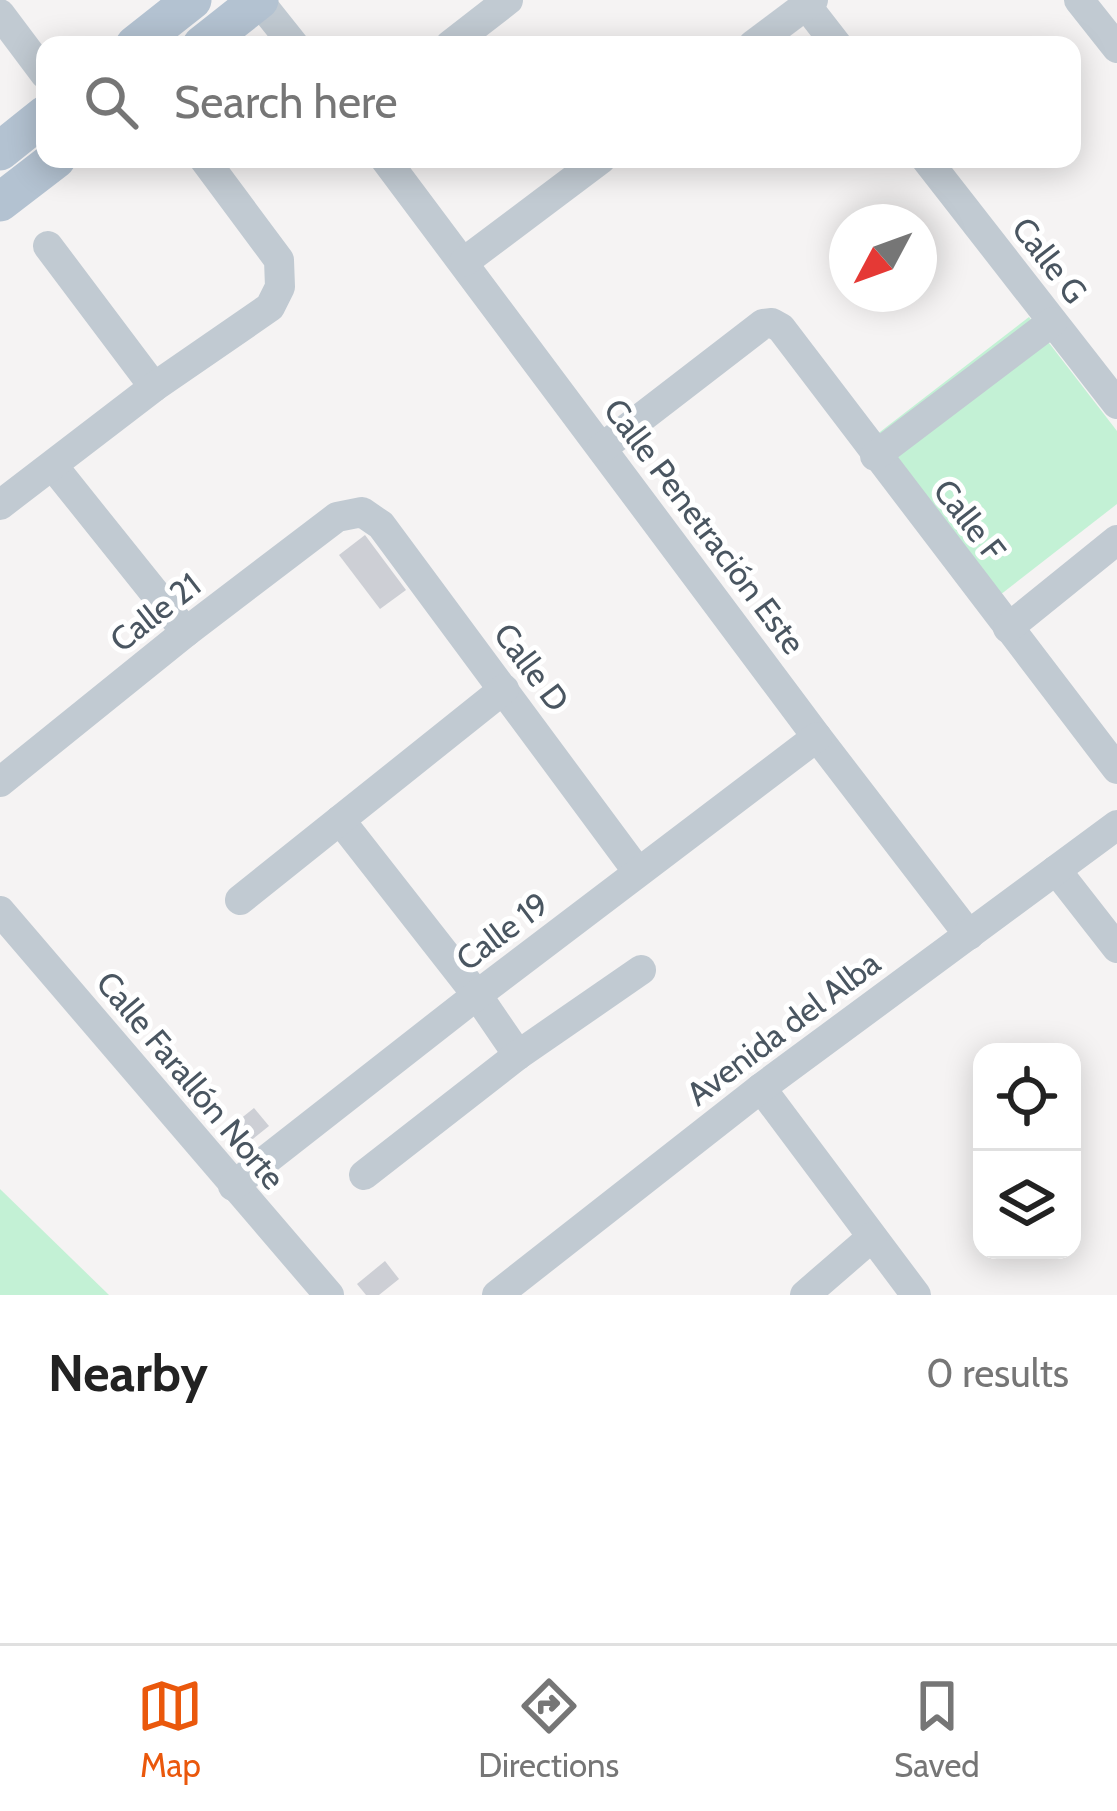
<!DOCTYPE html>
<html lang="en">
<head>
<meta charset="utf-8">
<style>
	:root { --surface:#fff; --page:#f2f2f2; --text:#222; --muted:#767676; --line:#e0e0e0; --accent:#ea580c }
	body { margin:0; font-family:Cabin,sans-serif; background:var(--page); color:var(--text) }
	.controls { position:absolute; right:36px; bottom:36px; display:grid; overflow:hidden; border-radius:24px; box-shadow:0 6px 30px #0003 }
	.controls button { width:108px; height:108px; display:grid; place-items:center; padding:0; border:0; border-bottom:3px solid var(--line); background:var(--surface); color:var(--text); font:60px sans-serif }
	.compass { position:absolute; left:829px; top:204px; width:108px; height:108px; border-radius:50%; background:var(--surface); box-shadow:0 6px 30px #0003; rotate:229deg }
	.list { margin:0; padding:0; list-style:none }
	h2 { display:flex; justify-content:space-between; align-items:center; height:156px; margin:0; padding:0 48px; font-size:51px }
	h2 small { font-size:39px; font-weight:400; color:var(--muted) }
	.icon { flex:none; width:66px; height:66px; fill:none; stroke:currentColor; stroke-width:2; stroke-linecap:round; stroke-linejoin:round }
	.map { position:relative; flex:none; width:1117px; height:1295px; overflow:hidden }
	.search { position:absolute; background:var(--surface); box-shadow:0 6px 30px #0003; left:36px; right:36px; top:36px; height:132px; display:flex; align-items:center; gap:30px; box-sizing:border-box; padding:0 42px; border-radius:24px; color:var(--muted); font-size:45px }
	.sheet { height:348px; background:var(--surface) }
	nav { display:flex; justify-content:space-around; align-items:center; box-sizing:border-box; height:168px; border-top:3px solid var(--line); background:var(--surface); font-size:33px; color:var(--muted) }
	nav a { display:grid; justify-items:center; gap:6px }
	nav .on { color:var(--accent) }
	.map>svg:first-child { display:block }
</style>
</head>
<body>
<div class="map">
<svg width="1117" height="1295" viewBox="0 0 1117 1295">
	<rect width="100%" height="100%" fill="#f5f3f3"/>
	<g fill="#c3f1d5">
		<polygon points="1029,317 1117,431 1117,504 1000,595 876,435"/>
		<polygon points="0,1189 109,1295 0,1295"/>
	</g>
	<g fill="#cdcfd5">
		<polygon points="365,535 406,590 380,609 339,555"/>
		<polygon points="254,1108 269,1126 239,1150 224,1132"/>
		<polygon points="385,1261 399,1279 379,1295 366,1295 357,1284"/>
	</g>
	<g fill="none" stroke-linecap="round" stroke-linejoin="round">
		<g stroke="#c1cad2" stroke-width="30">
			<polyline points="258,0 294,45"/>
			<polyline points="1079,0 1117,48"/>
			<polyline points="806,5 837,45"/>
			<polyline points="0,14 45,74"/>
			<polyline points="450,45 508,0"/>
			<polyline points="753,45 813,0"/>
			<polyline points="385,159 817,737 969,935"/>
			<polyline points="926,159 1117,404"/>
			<polyline points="48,246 154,387"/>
			<polyline points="464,262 601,159"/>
			<polyline points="602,448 763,324 772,323 781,328 1117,769"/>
			<polyline points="875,456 1052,322"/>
			<polyline points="53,466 186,632"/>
			<polyline points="0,505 154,387 270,307 280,287 279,260 204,159"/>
			<polyline points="1008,628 1117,540"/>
			<polyline points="0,782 186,632 337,517 362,512 381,525 638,872"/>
			<polyline points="340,820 477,995 518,1055"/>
			<polyline points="1056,870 1117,948"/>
			<polyline points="240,900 504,689"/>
			<polyline points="0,911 329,1295"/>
			<polyline points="761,1088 916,1295"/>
			<polyline points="364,1175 518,1055 641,970"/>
			<polyline points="233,1186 477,995 817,737"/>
			<polyline points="497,1295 761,1088 1117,825"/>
			<polyline points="805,1295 872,1237"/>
		</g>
		<g stroke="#b3c2d1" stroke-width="39">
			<polyline points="135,45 192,0"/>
			<polyline points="202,45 259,0"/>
			<polyline points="0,151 45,115"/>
			<polyline points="0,202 56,159"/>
		</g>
	</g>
	<g text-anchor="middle" stroke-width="10" stroke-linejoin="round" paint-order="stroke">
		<g font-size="33" fill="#4a5661" stroke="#fff">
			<text transform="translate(1050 260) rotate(52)" y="12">Calle G</text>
			<text transform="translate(970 520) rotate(52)" y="12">Calle F</text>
			<text transform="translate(705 526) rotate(53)" y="12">Calle Penetración Este</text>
			<text transform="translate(155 612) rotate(-38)" y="12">Calle 21</text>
			<text transform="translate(532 667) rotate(53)" y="12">Calle D</text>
			<text transform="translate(502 931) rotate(-37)" y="12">Calle 19</text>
			<text transform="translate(783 1028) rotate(-37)" y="12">Avenida del Alba</text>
			<text transform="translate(191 1080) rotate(50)" y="12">Calle Farallón Norte</text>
		</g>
	</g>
</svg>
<div class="controls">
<button><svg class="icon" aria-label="locate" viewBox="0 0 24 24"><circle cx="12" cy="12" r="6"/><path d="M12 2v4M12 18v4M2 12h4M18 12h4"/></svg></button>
<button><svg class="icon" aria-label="layers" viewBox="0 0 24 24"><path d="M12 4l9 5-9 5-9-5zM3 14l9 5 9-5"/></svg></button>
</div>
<svg class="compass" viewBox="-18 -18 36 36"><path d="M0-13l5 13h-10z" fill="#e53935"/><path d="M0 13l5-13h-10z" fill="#767676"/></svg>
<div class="search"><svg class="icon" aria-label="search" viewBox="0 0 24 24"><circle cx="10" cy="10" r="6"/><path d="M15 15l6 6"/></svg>Search here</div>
</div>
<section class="sheet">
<h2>Nearby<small>0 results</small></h2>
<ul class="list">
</ul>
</section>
<nav>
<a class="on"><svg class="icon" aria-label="map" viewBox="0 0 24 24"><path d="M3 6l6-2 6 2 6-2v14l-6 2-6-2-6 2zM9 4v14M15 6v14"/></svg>Map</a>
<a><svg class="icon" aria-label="directions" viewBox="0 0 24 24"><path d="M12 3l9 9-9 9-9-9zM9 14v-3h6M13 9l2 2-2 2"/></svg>Directions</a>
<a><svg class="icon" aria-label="saved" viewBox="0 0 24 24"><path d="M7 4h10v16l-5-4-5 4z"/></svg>Saved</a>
</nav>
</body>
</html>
